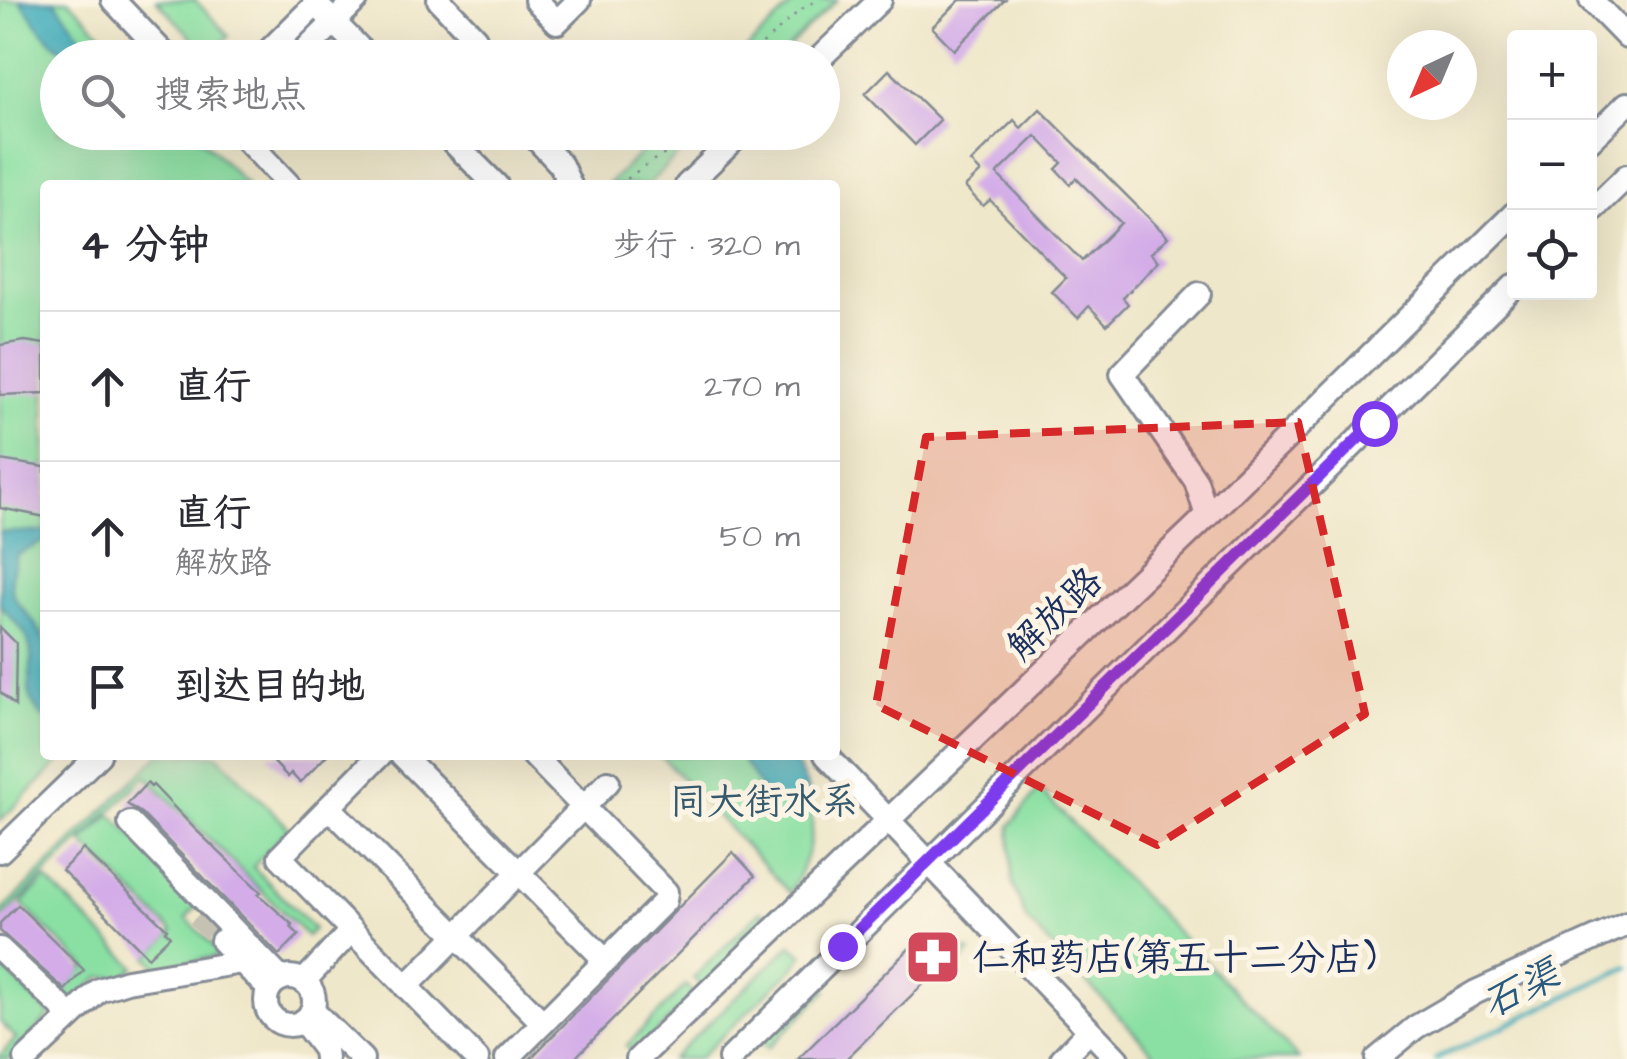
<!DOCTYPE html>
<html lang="zh">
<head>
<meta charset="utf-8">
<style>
	:root { --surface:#fff; --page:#f7f7f7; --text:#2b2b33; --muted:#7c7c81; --line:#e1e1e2 }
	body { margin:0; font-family:"Architects Daughter","LXGW WenKai TC",sans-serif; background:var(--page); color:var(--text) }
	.controls { position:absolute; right:30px; top:30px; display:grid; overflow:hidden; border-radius:10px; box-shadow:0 10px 40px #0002 }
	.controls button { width:90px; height:90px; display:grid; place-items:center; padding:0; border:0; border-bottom:2px solid var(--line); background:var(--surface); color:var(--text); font:50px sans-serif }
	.compass { position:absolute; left:1387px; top:30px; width:90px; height:90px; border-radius:50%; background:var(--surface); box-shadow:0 10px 40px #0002; rotate:224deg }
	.stop { position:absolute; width:30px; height:30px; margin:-22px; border:8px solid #7c3aed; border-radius:50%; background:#fff }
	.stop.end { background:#7c3aed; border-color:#fff; box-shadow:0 2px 10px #0008 }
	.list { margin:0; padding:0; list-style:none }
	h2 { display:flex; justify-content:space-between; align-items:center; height:130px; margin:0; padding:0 40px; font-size:42px }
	h2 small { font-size:32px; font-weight:400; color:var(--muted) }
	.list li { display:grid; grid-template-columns:65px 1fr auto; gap:30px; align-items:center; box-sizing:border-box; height:150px; padding:0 40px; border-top:2px solid var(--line) }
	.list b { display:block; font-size:38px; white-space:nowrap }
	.list p { margin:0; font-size:32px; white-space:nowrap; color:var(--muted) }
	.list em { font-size:32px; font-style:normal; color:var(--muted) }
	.icon { flex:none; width:55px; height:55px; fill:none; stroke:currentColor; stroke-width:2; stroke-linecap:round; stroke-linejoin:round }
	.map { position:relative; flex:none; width:1627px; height:1059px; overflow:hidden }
	.search { position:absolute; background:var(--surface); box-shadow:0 10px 40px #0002; left:40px; top:40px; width:800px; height:110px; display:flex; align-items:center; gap:25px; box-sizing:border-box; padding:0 35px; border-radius:55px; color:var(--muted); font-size:38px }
	.panel { position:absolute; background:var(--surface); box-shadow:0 10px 40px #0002; left:40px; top:180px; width:800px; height:580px; border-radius:10px }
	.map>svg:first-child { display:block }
</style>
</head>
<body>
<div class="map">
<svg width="1627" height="1059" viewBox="0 0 1627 1059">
	<rect width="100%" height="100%" fill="#fcf5e5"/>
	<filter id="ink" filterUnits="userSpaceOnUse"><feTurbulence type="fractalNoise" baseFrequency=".01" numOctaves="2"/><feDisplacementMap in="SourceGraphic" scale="20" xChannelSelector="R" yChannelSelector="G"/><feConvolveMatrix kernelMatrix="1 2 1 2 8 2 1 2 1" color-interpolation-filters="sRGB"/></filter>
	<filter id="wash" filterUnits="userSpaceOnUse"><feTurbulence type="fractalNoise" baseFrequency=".0048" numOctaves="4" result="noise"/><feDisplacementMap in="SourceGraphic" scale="40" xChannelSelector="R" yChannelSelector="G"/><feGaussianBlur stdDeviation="2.25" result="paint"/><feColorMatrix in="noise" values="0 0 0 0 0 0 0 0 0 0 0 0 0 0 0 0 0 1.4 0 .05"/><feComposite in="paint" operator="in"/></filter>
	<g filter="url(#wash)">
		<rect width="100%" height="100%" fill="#efe7c9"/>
		<g fill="#8ae0a3" stroke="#528880" stroke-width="2.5">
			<polygon points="0,0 69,0 124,57 58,58 58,132 196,133 247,185 45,185 45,755 67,755 0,821"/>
			<polygon points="156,0 195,0 229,36 209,55"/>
			<polygon points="797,0 837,0 778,57 738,57"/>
			<polygon points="661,133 701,133 647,185 607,185"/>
			<polygon points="159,755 217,755 289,828 253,867 314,929 307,936 146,776 0,920 0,913"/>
			<path d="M660 755H791C820 809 819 840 790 893Z"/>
			<polygon points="1039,789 1299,1059 1160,1059 1026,919 1012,881 1010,826"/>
			<polygon points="111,814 199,904 186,918 222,955 159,969 148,957 173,932 82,842"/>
			<polygon points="46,879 135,967 124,977 100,977 73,1001 62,992 86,967 21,904"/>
			<polygon points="761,911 771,920 702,987 693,978"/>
			<polygon points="933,937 971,952 955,969 920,938"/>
			<polygon points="791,945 803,955 793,969 698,1059 671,1059"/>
			<polygon points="0,965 50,1015 8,1059 0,1059 0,1056 16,1038 0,1022"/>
			<polygon points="820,983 827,990 768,1048 759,1040"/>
			<polygon points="686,985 695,995 634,1054 626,1046"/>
		</g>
		<g fill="#3cabba" stroke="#2c6d8c" stroke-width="2.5">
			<path d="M20 0H54L93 51 103 57C55 58 46 37 20 0Z"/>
			<path d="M0 532H45V541L17 555C0 610 27 599 44 640 50 656 45 701 45 720 13 686 40 677 28 640 23 625 5 615 0 603 0 593 0 545 0 532Z"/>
			<path d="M739 755H767L795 762 806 783 812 807C758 806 767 793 739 755Z"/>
		</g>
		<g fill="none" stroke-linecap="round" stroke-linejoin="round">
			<polyline stroke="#3cabba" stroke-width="5" points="1436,1059 1627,967"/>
		</g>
		<g id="blocks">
			<g fill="#d3ace8" fill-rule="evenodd">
				<polygon points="960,0 1005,0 954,50 932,27"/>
				<polygon points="889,70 940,120 915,145 865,94"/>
				<path d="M1040 109 1168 237 1151 253 1159 261 1123 298 1128 304 1107 325 1089 306 1078 318 1052 292 1066 278 990 200 983 206 965 187 981 172 971 162 1014 120 1021 128ZM1036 136 1062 163 1056 169 1070 184 1076 178 1121 223 1082 261 997 174Z"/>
				<polygon points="25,341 45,344 45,393 0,395 0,345"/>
				<polygon points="0,460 45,467 45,517 0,508"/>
				<polygon points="0,627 16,643 15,706 0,692"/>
				<polygon points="267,755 327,755 300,783 291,773 288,777"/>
				<polygon points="147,783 151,787 153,785 195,829 261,892 258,894 293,925 291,927 299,935 279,955 141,813 127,804"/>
				<polygon points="83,849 167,929 165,931 170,936 148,957 62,870"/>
				<polygon points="733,852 755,876 574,1059 530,1059"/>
				<polygon points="18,905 84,970 65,990 0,931 0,923"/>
				<polygon points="920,938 948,960 846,1059 798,1059"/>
			</g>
		</g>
	</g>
	<g filter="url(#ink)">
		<use href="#blocks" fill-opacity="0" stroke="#858b94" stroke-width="2.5"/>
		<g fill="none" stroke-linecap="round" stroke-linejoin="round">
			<polyline stroke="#c5c2b4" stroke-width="22" stroke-dasharray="22 11" stroke-linecap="butt" points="197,916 222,941"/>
			<g stroke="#858b94" stroke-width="28">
				<g id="minor">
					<polyline points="113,0 168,58"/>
					<polyline points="439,0 475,38 481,58"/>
					<polyline points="536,0 557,22 579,0"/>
					<polyline points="1591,0 1627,37"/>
					<polyline points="325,13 369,58"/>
					<polyline points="262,58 320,0"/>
					<polyline points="298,58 356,0"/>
					<polyline points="820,58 880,0"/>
					<polyline points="239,132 289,185"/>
					<polyline points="443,132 496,185"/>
					<polyline points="530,132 561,165 570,185"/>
					<polyline points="1590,140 1627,104"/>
					<polyline points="687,185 742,132"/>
					<polyline points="1590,212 1627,176"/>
					<polyline points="1199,294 1122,374 1196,481 1207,516"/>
					<polyline points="380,755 280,857 477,1059"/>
					<polyline points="402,755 606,961"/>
					<polyline points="826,755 1117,1059"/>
					<polyline points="329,807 543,1023"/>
					<polyline points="130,823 281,979"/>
					<polyline points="0,851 99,755"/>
					<polyline points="222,941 242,962"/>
					<polyline points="0,949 70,1015"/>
					<circle cx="290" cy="1001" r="24"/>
					<polyline points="304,981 351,931"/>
					<polyline points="406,987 608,782"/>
					<polyline points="312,1010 362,1059"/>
					<polyline points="303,1021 325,1050 326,1059"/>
					<polyline points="26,1059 99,990 127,981 242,962 269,989"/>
					<polyline points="507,1059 665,901 666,892 533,755"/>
					<polyline points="638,1059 1207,516 1514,214"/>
					<polyline points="730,1059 1514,286"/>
					<polyline points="1062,1059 1089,1031"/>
					<polyline points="1377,1059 1416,1027 1476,992 1627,924"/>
				</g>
			</g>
			<g stroke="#858b94" stroke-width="2.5" stroke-dasharray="2.5 8" stroke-linecap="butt">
				<polyline points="747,58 800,10 817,0"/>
				<polyline points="619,185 648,163 694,139 698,132"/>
			</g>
			<use href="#minor" stroke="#fff" stroke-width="22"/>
		</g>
	</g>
	<g fill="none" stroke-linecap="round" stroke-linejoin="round" filter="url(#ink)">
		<polyline stroke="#7c3aed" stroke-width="12" points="842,946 1374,423"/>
	</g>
	<path fill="#d62828" fill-opacity="0.2" stroke="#d62828" stroke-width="8" stroke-dasharray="20 12" stroke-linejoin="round" d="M1298 422 1365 714 1157 845 876 705 926 437Z"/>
	<defs>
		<g id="pharmacy-square" transform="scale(2.875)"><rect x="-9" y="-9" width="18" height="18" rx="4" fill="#d1495b" stroke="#fcf5e5"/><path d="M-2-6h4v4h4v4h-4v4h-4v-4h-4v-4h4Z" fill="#fff"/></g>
	</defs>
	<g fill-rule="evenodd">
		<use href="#pharmacy-square" x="933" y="957"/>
	</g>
	<g text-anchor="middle" stroke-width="10" stroke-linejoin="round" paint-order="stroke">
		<g font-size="38" fill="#1b2f5e" stroke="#fcf5e5">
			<text transform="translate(1054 613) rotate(-44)" y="13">解放路</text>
		</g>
		<g font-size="38" fill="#375b6f" stroke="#fcf5e5">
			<text x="764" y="814">同大街水系</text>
		</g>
		<g font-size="38" fill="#1b2f5e" stroke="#fcf5e5" text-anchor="start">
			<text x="972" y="970">仁和药店(第五十二分店)</text>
		</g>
		<g font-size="40" font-style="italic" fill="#275a7e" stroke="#fcf5e5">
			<text transform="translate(1520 988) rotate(-26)" y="14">石渠</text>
		</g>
	</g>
</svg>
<div class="controls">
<button>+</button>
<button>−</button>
<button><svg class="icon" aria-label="locate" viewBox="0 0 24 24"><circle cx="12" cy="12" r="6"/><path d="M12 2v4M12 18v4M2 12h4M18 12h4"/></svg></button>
</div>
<svg class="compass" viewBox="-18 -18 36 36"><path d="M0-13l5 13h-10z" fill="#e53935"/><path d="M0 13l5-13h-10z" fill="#7c7c81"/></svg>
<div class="stop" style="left:1374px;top:423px"></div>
<div class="stop end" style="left:842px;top:946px"></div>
<div class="search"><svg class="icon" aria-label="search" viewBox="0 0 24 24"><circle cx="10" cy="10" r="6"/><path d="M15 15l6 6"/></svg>搜索地点</div>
<section class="panel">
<h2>4 分钟<small>步行 · 320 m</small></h2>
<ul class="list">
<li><svg class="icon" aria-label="ahead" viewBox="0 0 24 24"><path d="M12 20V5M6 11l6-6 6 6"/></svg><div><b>直行</b></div><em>270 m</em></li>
<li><svg class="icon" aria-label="ahead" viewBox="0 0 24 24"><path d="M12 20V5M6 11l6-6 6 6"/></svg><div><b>直行</b><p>解放路</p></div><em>50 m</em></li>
<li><svg class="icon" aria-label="arrive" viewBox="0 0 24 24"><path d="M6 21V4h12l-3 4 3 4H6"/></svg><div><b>到达目的地</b></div></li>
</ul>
</section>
</div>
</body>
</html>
